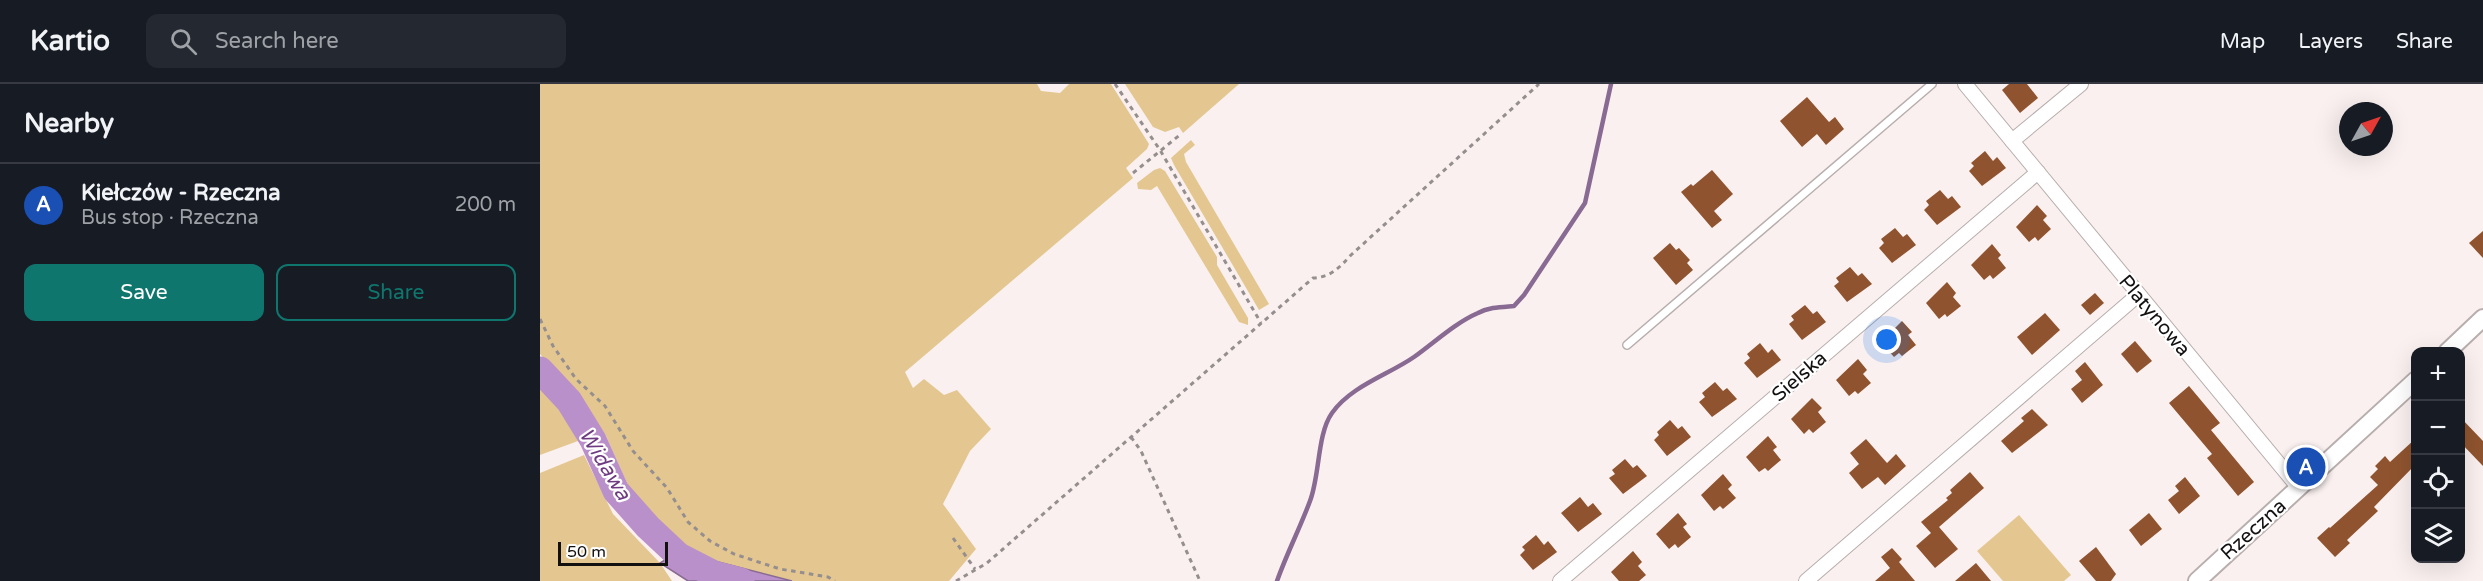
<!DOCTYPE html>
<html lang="en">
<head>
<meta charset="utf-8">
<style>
	:root { --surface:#171b24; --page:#242831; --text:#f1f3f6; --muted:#9ea1a6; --line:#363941; --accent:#0f766e }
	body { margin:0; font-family:"Varela Round",sans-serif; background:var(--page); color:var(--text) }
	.controls { position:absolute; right:18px; bottom:18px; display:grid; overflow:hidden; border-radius:12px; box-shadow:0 6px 24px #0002 }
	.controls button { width:54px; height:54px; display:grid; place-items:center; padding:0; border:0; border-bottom:2px solid var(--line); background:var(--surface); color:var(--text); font:30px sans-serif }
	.compass { position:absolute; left:1799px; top:18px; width:54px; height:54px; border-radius:50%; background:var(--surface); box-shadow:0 6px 24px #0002; rotate:50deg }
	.scale { position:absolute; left:18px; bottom:15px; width:110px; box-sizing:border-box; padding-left:6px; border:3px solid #131010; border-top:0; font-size:16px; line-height:21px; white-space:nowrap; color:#131010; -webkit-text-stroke:4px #fff; paint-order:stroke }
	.you { position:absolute; left:1347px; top:256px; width:21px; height:21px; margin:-15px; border:4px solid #fff; border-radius:50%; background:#1a73e8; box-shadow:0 0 0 9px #1a73e833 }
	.badge { display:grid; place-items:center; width:39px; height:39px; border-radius:50%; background:var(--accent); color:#fff; font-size:20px; font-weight:700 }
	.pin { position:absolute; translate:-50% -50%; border:3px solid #fff; box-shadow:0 2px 6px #0006 }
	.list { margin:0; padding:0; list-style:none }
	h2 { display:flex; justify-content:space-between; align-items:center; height:78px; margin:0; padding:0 24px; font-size:26px }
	h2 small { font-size:20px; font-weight:400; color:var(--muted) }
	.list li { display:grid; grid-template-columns:39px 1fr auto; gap:18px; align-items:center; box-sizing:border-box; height:84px; padding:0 24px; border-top:2px solid var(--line) }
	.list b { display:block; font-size:22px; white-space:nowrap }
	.list p { margin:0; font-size:20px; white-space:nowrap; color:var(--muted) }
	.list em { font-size:20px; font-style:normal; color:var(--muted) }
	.actions { display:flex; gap:12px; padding:18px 24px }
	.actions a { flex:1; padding:14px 0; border:2px solid var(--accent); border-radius:12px; text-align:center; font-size:21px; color:var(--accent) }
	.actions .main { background:var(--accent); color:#fff }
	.icon { flex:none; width:33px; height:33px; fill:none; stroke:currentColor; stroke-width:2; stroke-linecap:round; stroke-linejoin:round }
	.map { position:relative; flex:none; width:1943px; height:497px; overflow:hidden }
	header { display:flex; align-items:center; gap:36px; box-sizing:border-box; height:84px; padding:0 30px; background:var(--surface); border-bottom:2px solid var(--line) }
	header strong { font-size:28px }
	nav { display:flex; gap:33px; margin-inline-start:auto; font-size:21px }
	.search { width:420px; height:54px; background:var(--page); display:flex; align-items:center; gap:15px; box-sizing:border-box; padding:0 21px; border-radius:12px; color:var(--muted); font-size:22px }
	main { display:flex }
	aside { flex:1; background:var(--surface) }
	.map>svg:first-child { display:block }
</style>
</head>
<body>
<header>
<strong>Kartio</strong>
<div class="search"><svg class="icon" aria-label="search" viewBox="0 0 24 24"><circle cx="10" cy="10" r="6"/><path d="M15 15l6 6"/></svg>Search here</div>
<nav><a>Map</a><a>Layers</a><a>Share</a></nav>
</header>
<main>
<aside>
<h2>Nearby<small></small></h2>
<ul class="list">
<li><span class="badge" style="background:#1a4fb4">A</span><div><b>Kiełczów - Rzeczna</b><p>Bus stop · Rzeczna</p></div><em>200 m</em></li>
</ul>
<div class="actions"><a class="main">Save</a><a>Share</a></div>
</aside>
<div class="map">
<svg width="1943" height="497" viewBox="0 0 1943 497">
	<rect width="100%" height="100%" fill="#faf0f0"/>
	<g fill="#e4c790">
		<polygon points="0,0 497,0 501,7 520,9 529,0 571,0 609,60 607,65 586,84 593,94 365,288 373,304 384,295 404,311 417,306 451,345 430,367 403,420 436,465 409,497 253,497 159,473 144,464 92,410 66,352 50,327 0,270"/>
		<polygon points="585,0 699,0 643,49 639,43 625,48 613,43"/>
		<polygon points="651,56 655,61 644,70 646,78 729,220 719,226 634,81 631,74"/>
		<polygon points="620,84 625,87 677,173 677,181 708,234 708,241 699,238 617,102 611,106 598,105 597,99 614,86"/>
		<polygon points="0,302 17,318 38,357 0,371"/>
		<polygon points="44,371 73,430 120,479 132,497 0,497 0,389"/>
		<polygon points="1479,431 1531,491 1524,497 1463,497 1437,467"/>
	</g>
	<polygon fill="#ba90ca" stroke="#886a92" stroke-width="1.5" points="144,464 159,473 252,497 148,497 120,479"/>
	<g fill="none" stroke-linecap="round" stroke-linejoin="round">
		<path stroke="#886a92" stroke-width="4.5" d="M737 497C747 469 760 444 770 417 780 391 777 350 792 329 811 302 848 291 874 273 895 258 915 239 938 229 949 223 962 223 974 222L984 211 1045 119 1071 0"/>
		<polyline stroke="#ba90ca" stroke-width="27" points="0,286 29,317 53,356 76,407 108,443 139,472 174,490 201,497"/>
	</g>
	<g fill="#8f542f">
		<polygon points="1469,0 1487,0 1498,14 1480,29 1462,6"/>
		<polygon points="1267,13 1289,38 1295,33 1304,45 1286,61 1277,50 1262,63 1240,37"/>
		<polygon points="1445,67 1453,77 1457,73 1466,84 1442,102 1429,87 1434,82 1431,79"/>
		<polygon points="1172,86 1193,110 1174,127 1182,136 1172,144 1141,108 1151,100 1153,102"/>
		<polygon points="1400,106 1408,115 1412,112 1421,123 1397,141 1384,126 1389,121 1386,117"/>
		<polygon points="1497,121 1507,132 1503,136 1511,145 1498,157 1495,153 1489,158 1476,143"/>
		<polygon points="1355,144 1363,153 1367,150 1376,161 1352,179 1339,164 1344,159 1341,155"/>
		<polygon points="1943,147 1943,174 1929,159"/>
		<polygon points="1130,159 1136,166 1139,164 1150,176 1147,179 1153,186 1136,201 1113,174"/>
		<polygon points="1452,160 1461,171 1458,174 1466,184 1453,195 1450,191 1444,196 1431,181"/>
		<polygon points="1310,183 1318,192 1322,189 1332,200 1307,218 1294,202 1299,198 1296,194"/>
		<polygon points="1407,198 1416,209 1413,213 1421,222 1407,233 1405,230 1399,235 1386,219"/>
		<polygon points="1555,209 1564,219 1550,231 1541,221"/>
		<polygon points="1265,221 1273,230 1277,227 1286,238 1262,256 1249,240 1254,236 1251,232"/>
		<polygon points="1505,229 1520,246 1492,271 1477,253"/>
		<polygon points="1362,237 1372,248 1368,251 1376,261 1362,272 1359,269 1354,273 1341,258"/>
		<polygon points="1595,257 1612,277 1597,289 1581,270"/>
		<polygon points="1220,259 1228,269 1232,265 1241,276 1217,294 1204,279 1210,274 1207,270"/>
		<polygon points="1318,275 1327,286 1323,290 1331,299 1318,310 1315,307 1309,312 1296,296"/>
		<polygon points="1545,278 1563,301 1542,319 1531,305 1542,296 1535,287"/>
		<polygon points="1175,298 1183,307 1187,304 1197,315 1172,333 1159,318 1165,313 1162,309"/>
		<polygon points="1649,302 1680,339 1671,346 1714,398 1698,412 1667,374 1672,370 1629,319"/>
		<polygon points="1272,314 1282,324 1278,328 1286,338 1273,349 1269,345 1264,350 1251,335"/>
		<polygon points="1492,325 1508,341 1472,369 1461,357 1484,337 1481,334"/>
		<polygon points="1920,333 1943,357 1943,382 1920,358"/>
		<polygon points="1130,336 1138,345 1142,342 1151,353 1127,372 1114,356 1119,351 1117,348"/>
		<polygon points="1228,352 1237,363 1233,366 1241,376 1228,387 1225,384 1219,388 1206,373"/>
		<polygon points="1326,355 1347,379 1356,370 1366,382 1345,401 1338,393 1322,405 1309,389 1319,380 1310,369"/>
		<polygon points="1875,355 1875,381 1834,423 1838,427 1807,456 1810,459 1795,473 1777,454 1789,443 1790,444 1838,401 1830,393 1838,385 1835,382 1845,372 1850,378"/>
		<polygon points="1085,375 1093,384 1097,381 1107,392 1083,410 1069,394 1075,390 1072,386"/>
		<polygon points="1430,388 1444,404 1399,443 1418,465 1395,484 1376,462 1391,449 1381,438 1408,416 1406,414 1412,409 1410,406"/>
		<polygon points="1183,390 1192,401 1188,405 1196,414 1183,425 1180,422 1174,427 1161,411"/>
		<polygon points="1645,393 1660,412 1639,430 1628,416 1639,407 1635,402"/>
		<polygon points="1040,413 1048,423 1053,419 1062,430 1038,448 1021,429"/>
		<polygon points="1138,429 1147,440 1143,443 1151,453 1138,464 1135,460 1129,465 1116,450"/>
		<polygon points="1609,429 1622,445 1601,462 1589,446"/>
		<polygon points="996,451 1004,461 1008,457 1017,468 993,486 980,471 985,466 982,463"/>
		<polygon points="1556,463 1576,490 1571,497 1556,497 1539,477"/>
		<polygon points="1352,464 1362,475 1359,478 1375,497 1335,497 1350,484 1341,473"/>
		<polygon points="1093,467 1102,478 1098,482 1106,491 1099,497 1079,497 1071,488"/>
		<polygon points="1436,479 1451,497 1415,497"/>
	</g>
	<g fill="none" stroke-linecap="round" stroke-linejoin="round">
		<g stroke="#b7aead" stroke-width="10">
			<polyline id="service" points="1087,261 1392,0"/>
		</g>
		<g stroke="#b7aead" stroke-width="16">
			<g id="minor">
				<polyline points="1425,0 1759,404"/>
				<polyline points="1472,57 1541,0"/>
				<polyline points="1020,497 1498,88"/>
				<polyline points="1266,497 1598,211"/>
			</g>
		</g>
		<g stroke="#b7aead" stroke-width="20">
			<g id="tertiary">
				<polyline points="1907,268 1943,234"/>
				<polyline points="1657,497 1876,296"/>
			</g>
		</g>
		<g stroke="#958e8e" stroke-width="3" stroke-dasharray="4.5 4.5" stroke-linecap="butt">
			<polyline points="575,0 620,66 721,239"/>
			<polyline points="593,89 641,50"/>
			<polyline points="0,235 13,262 36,295 65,322 93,367 127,404 148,438 170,457 194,470 240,485 288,493 295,497"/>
			<polyline points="591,353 601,367 660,497"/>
			<polyline points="413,454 435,485"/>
			<path d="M416 497 447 479 773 194C791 193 799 184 811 171L999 0"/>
		</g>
		<use href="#service" stroke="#fff" stroke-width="7"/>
		<use href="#minor" stroke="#fff" stroke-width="14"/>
		<use href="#tertiary" stroke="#fff" stroke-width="16"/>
	</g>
	<g text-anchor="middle" stroke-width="4.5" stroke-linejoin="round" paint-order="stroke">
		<g font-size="20" fill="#131010" stroke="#fff">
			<text transform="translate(1615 231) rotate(50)" y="7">Platynowa</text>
			<text transform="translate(1259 292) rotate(-41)" y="7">Sielska</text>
			<text transform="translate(1713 445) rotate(-42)" y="7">Rzeczna</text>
		</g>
		<g font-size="21" font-style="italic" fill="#6e3a81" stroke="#fff">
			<text transform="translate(65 380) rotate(59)" y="7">Widawa</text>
		</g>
	</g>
</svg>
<div class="controls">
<button>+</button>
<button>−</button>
<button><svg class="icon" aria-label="locate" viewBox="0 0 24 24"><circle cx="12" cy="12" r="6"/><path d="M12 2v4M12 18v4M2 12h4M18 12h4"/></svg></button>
<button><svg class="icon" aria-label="layers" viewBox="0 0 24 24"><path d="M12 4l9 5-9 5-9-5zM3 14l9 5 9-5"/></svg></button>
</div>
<svg class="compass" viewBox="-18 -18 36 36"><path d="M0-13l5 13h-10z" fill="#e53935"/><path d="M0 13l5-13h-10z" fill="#9ea1a6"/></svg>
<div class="scale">50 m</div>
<div class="you"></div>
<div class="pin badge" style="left:1766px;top:383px;background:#1a4fb4">A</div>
</div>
</main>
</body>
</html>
